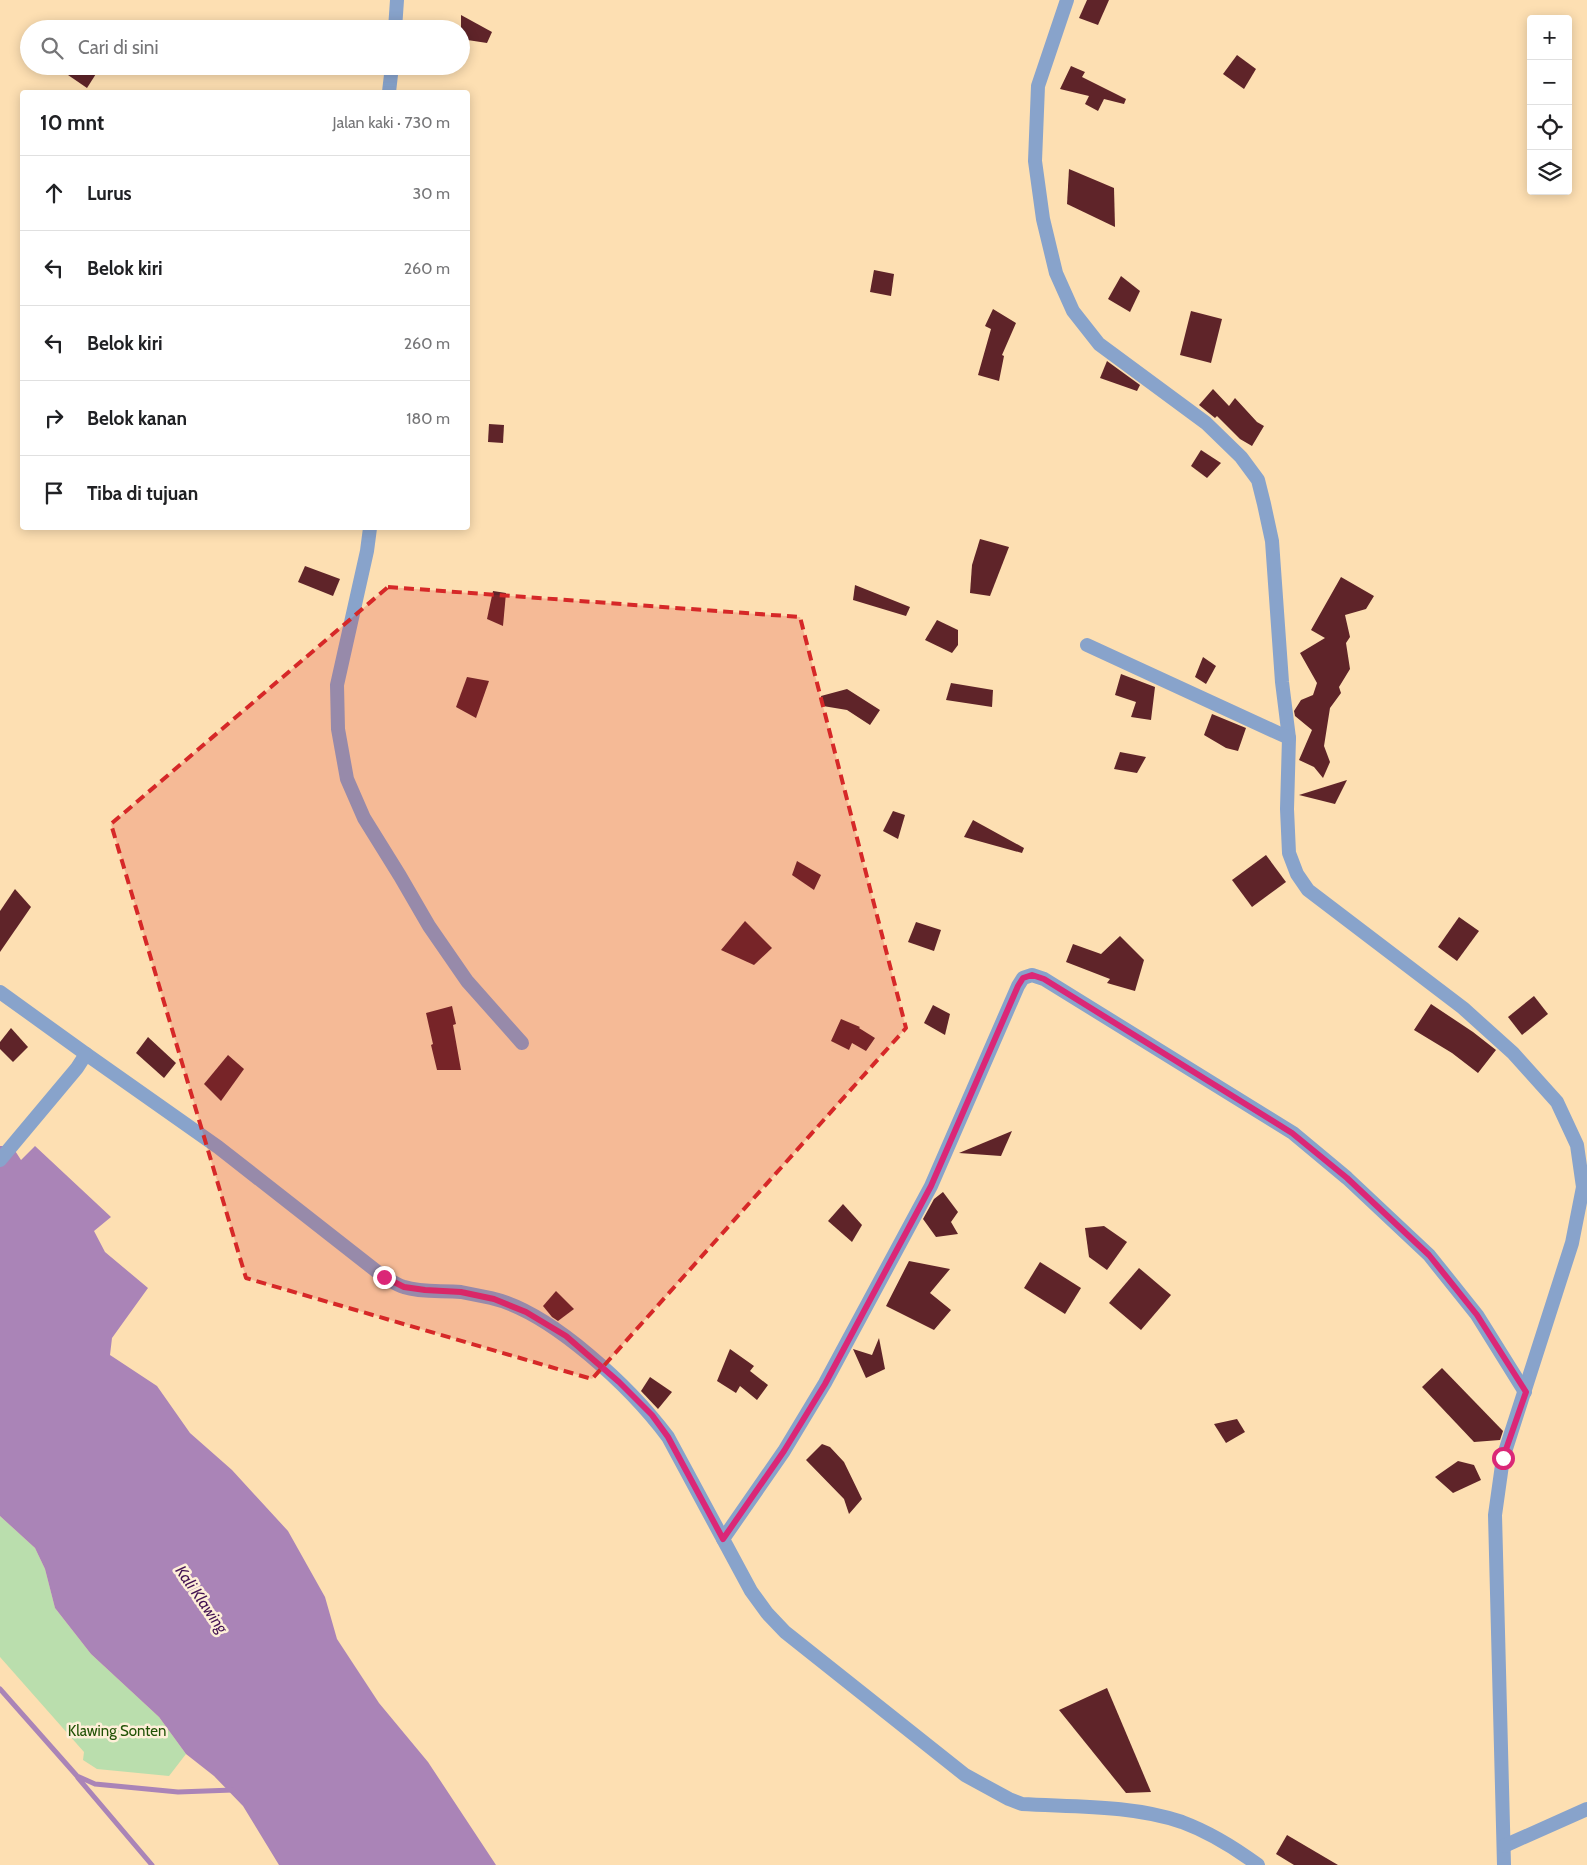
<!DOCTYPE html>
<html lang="id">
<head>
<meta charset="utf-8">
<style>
	:root { --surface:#fff; --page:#f6f6f6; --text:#202124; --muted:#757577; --line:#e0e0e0 }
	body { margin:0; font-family:Cabin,sans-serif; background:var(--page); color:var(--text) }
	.controls { position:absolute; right:15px; top:15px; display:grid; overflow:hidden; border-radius:5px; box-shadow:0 2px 12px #0003 }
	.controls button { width:45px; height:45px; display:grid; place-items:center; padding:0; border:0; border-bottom:1px solid var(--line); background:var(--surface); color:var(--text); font:25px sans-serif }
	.stop { position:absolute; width:15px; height:15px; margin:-11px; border:4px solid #db2777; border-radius:50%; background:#fff }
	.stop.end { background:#db2777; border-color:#fff; box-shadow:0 1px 5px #0008 }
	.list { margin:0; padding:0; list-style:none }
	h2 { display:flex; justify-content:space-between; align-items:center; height:65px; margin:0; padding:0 20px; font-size:21px }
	h2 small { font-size:16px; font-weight:400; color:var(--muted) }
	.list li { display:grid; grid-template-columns:32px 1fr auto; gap:15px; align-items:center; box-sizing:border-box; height:75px; padding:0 20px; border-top:1px solid var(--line) }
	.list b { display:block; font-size:19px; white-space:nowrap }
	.list em { font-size:16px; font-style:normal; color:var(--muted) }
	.icon { flex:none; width:28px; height:28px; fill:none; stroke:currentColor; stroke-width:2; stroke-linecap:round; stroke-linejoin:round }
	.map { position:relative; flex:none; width:1587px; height:1865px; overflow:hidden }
	.search { position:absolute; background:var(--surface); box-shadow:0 2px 12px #0003; left:20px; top:20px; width:450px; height:55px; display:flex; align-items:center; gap:12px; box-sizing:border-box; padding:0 18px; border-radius:28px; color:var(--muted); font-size:19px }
	.panel { position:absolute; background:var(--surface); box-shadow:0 2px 12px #0003; left:20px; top:90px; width:450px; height:440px; border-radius:5px }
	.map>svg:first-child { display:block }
</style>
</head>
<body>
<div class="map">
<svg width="1587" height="1865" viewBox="0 0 1587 1865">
	<rect width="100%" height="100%" fill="#fddfb2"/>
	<polygon fill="#badead" points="0,1516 35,1548 45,1569 55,1608 91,1654 159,1717 186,1754 169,1776 97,1769 83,1760 84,1752 0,1657"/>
	<polygon fill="#aa84b7" points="0,1146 12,1146 21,1160 35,1146 111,1217 94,1231 105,1252 148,1288 112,1338 110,1355 157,1386 190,1433 232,1470 288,1531 325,1597 337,1639 379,1703 428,1762 496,1865 279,1865 243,1806 214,1776 186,1754 159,1717 91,1654 55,1608 45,1569 35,1548 0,1516"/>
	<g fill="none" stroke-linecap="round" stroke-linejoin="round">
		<g stroke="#aa84b7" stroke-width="5">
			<polyline points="0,1689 77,1776 95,1784 178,1792 233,1790"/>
			<polyline points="78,1778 152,1865"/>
		</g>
	</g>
	<g fill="#5f2429">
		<polygon points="1087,0 1109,0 1098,25 1079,18"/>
		<polygon points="461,15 492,32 487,43 461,39"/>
		<polygon points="1237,55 1256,69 1244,89 1223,74"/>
		<polygon points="74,66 101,66 87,88 68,75"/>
		<polygon points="1071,66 1085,72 1082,77 1126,99 1124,104 1104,99 1098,111 1085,104 1089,96 1060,89"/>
		<polygon points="1069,169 1114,188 1115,227 1067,204"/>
		<polygon points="874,270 894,274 891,296 870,292"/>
		<polygon points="1121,276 1140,291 1130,312 1108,299"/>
		<polygon points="993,309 1016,323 1002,355 1004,356 999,381 978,375 991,329 985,326"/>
		<polygon points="1191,311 1222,319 1211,363 1180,355"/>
		<polygon points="1107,361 1140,385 1137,391 1100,378"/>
		<polygon points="1213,389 1229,406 1235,398 1257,422 1264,426 1252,446 1240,439 1217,416 1215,418 1199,405"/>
		<polygon points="489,424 504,425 503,443 488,442"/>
		<polygon points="1201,450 1221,463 1207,478 1191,466"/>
		<polygon points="980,539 1009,547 990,596 970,593 972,565"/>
		<polygon points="305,566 340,579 333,596 298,582"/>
		<polygon points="1341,577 1374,596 1366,609 1345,615 1350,637 1346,643 1350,669 1339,687 1341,693 1330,708 1324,746 1330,762 1323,778 1314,767 1299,760 1312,730 1295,716 1294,711 1301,700 1313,695 1317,683 1300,653 1325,638 1311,630"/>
		<polygon points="855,585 910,607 906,616 853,600"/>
		<polygon points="493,591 506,593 503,626 487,619"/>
		<polygon points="937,620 958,630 958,645 952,653 925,640"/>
		<polygon points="1203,657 1216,666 1206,684 1195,677"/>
		<polygon points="1121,674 1155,687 1151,720 1131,717 1136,702 1115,695"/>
		<polygon points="467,677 489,681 476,718 456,707"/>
		<polygon points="951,683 993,690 992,707 946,700"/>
		<polygon points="847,689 880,710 870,725 847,710 823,706 821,696"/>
		<polygon points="1212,714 1246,728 1238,751 1226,748 1204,735"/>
		<polygon points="1120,752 1146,757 1137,773 1114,769"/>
		<polygon points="1347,780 1335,804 1299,795"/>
		<polygon points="893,811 905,815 898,839 883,831"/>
		<polygon points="973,820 1024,848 1022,853 964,837"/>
		<polygon points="1266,855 1286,882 1252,907 1232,880"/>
		<polygon points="797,861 821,875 814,890 792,875"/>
		<polygon points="15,889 31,907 0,952 0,911"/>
		<polygon points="1459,917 1479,931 1457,961 1438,947"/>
		<polygon points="745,921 772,948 754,965 721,950"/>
		<polygon points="916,922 941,930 934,951 908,942"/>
		<polygon points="1120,936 1144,960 1135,991 1107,983 1110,979 1066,962 1073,944 1101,954"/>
		<polygon points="1534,996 1548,1014 1522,1035 1508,1017"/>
		<polygon points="1431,1004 1473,1032 1496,1050 1478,1073 1452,1053 1414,1030"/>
		<polygon points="933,1005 950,1014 945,1035 924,1023"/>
		<polygon points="452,1006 456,1024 453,1025 461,1070 437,1070 431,1045 433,1044 426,1013"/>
		<polygon points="841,1019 860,1027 859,1028 875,1038 866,1051 852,1043 849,1050 831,1041"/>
		<polygon points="11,1028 28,1047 13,1062 0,1049 0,1042"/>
		<polygon points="148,1037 176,1063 164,1078 136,1053"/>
		<polygon points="228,1055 244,1069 221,1101 204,1084"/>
		<polygon points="1012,1131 1001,1156 959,1153"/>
		<polygon points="943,1192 958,1212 951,1222 958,1234 936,1237 923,1219 934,1199"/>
		<polygon points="843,1204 862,1225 852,1242 828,1221"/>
		<polygon points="1104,1226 1127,1242 1107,1270 1089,1257 1085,1228"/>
		<polygon points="909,1261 950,1269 930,1293 951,1310 934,1330 886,1306"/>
		<polygon points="1040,1262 1081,1288 1065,1314 1024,1288"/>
		<polygon points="1139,1268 1171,1295 1141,1330 1109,1303"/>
		<polygon points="556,1291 574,1309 558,1321 552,1317 543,1306"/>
		<polygon points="879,1338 885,1369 866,1378 853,1349 872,1355"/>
		<polygon points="730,1349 754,1366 750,1371 768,1385 757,1400 740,1386 736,1393 717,1381"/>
		<polygon points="1442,1368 1503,1431 1500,1440 1474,1442 1422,1387"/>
		<polygon points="650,1377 672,1392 658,1409 641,1391"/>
		<polygon points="1237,1419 1245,1432 1226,1443 1214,1424"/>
		<polygon points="822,1444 830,1447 844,1462 862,1499 849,1514 844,1499 806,1460"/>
		<polygon points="1458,1461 1474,1465 1481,1480 1453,1493 1435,1477"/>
		<polygon points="1107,1688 1151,1792 1126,1793 1059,1710"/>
		<polygon points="1287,1835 1338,1865 1294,1865 1276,1854"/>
	</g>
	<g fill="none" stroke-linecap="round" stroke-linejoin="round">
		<g stroke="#88a3cb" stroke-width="14">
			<polyline points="1067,0 1038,86 1035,161 1043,219 1056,273 1073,311 1099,344 1206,423 1241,457 1258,480 1264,504 1272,541 1282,682 1289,738 1287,809 1289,853 1297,874 1308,890 1463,1008 1513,1053 1557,1102 1577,1145 1583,1187 1572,1243 1503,1458 1495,1515 1504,1865"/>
			<polyline points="395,29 397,0"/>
			<polyline points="389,92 392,66"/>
			<polyline points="370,528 367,551 337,685 338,729 347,779 364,818 400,876 429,926 467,981 522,1043"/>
			<polyline points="1087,645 1289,738"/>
			<path d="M0 992 86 1054 218 1147 384 1277C390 1280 397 1285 404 1287 422 1293 443 1290 461 1292 471 1294 481 1296 491 1298 552 1312 632 1389 668 1437L751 1591 767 1613 785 1632 965 1775 1009 1799 1022 1804C1075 1807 1132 1805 1182 1822 1209 1832 1235 1848 1258 1865"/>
			<polyline points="0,1160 77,1068 86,1054"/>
			<polyline points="723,1539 784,1451 825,1383 931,1186 1018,986 1023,978 1032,975 1044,979 1293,1133 1347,1178 1429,1255 1477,1315 1525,1392"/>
			<polyline points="1504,1846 1587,1809"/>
		</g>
	</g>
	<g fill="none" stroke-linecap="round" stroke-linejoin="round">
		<polyline stroke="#db2777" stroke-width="6" points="384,1277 404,1287 425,1290 461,1292 494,1299 526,1312 566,1336 619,1382 652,1415 668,1437 723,1539 784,1451 825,1384 931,1186 1018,986 1023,978 1032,975 1044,979 1292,1133 1347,1178 1429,1255 1477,1315 1526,1392 1503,1458"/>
	</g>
	<path fill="#d62828" fill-opacity="0.2" stroke="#d62828" stroke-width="4" stroke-dasharray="10 6" stroke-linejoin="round" d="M388 587 800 617 906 1028 592 1379 246 1278 111 824Z"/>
	<g text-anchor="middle" stroke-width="5" stroke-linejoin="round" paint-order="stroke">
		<g font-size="15" fill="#215205" stroke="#feefd8">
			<text x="117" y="1736">Klawing Sonten</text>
		</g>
		<g font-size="16" font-style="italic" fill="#431252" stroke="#feefd8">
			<text transform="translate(202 1599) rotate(55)" y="6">Kali Klawing</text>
		</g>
	</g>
</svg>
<div class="controls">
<button>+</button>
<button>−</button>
<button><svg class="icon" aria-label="locate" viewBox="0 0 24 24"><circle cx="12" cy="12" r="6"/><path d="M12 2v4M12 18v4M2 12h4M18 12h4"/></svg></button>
<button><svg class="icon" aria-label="layers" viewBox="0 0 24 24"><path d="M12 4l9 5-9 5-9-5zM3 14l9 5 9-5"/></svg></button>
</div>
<div class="stop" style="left:1503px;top:1458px"></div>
<div class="stop end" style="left:384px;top:1277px"></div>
<div class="search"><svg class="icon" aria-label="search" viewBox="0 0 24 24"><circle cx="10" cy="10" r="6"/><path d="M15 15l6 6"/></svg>Cari di sini</div>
<section class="panel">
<h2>10 mnt<small>Jalan kaki · 730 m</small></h2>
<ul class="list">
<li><svg class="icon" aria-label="ahead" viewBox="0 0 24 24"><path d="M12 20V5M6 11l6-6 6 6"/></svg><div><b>Lurus</b></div><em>30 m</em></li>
<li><svg class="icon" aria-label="left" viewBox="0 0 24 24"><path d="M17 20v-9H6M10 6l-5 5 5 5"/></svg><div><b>Belok kiri</b></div><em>260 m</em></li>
<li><svg class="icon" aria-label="left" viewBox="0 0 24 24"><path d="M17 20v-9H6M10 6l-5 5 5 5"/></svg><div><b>Belok kiri</b></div><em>260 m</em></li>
<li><svg class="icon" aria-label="right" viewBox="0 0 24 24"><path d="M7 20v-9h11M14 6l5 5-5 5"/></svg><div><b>Belok kanan</b></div><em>180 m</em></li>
<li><svg class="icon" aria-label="arrive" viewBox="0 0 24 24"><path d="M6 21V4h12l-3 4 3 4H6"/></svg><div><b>Tiba di tujuan</b></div></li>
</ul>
</section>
</div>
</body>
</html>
